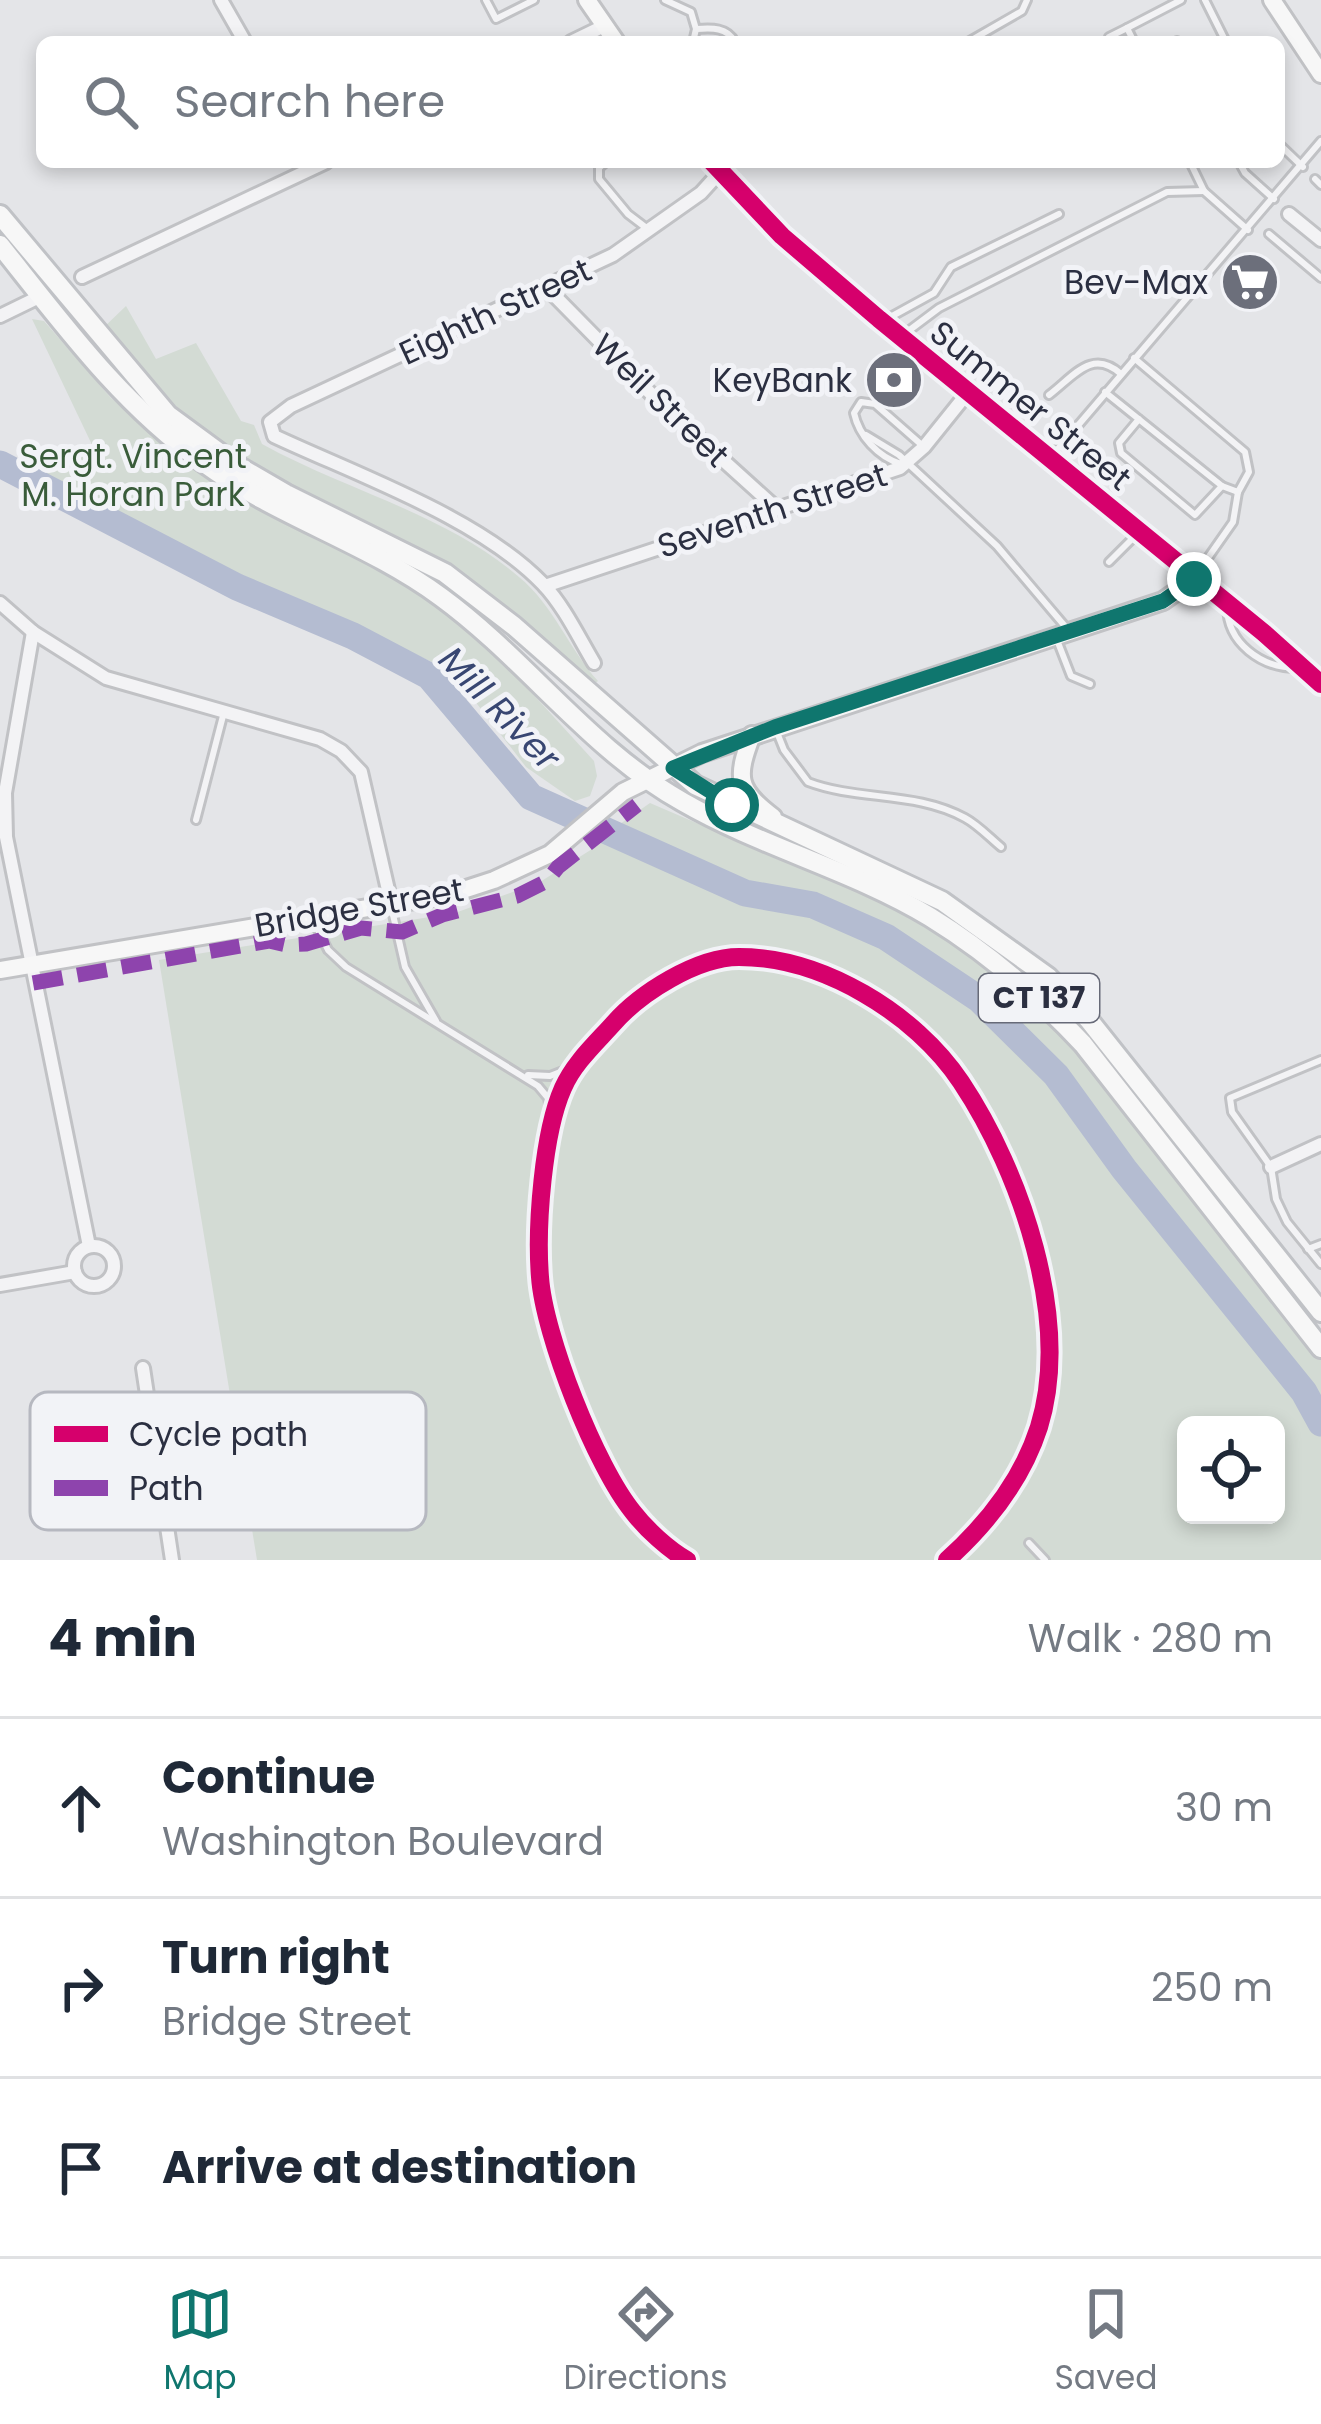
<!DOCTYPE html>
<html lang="en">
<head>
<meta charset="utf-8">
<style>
	:root { --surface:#fff; --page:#f6f6f7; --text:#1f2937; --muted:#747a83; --line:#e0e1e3; --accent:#0f766e }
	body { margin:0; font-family:Poppins,sans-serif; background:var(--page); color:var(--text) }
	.controls { position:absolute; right:36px; bottom:36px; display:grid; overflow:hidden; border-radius:18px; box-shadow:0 6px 18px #0003 }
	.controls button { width:108px; height:108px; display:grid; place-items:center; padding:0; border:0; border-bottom:3px solid var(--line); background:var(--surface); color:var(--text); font:60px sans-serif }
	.stop { position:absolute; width:36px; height:36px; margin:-27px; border:9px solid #0f766e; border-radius:50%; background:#fff }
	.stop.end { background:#0f766e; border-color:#fff; box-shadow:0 3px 12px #0008 }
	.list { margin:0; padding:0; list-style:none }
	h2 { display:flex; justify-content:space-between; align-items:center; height:156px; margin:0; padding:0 48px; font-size:51px }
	h2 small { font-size:39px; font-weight:400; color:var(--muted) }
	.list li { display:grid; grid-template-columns:78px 1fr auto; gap:36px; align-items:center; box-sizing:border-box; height:180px; padding:0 48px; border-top:3px solid var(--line) }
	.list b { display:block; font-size:45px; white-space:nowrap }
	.list p { margin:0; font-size:39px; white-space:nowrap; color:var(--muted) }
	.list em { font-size:39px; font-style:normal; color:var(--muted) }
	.icon { flex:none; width:66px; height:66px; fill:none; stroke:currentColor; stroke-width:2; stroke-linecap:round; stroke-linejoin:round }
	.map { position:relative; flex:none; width:1321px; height:1560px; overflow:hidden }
	.search { position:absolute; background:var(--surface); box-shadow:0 6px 18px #0003; left:36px; right:36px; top:36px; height:132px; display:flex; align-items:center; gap:30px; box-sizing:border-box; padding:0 42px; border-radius:18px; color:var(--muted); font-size:45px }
	.sheet { height:696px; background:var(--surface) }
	nav { display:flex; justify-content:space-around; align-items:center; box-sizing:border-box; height:168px; border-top:3px solid var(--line); background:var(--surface); font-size:33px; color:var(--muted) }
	nav a { display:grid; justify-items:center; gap:6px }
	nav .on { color:var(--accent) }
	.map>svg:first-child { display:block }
</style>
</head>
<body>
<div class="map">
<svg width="1321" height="1560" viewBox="0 0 1321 1560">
	<rect width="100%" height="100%" fill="#e4e5e8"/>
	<g fill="#d3dbd4" fill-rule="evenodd">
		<path d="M126 306 156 359 196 343 241 421 254 425 262 444C345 490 446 514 519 577 554 606 569 649 598 681L593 685 516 615 450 566 287 485 218 442 159 392 102 329Z"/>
		<polygon points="32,319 44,321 111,398 218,483 395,578 479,635 594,761 597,776 590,796 575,801 526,767 474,700 434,663 120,519 40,474 94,449"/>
		<path d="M650 803 917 918 1010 981 1076 1046 1321 1360V1560H257L159 960 455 913 540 882 600 844 620 824ZM1186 1425H1276V1515H1186Z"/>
	</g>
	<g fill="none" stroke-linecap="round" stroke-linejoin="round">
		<polyline stroke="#b4bcd1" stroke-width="27" points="0,464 237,587 353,636 429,676 531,797 745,893 813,905 886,937 979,999 1056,1075 1124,1169 1304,1392 1321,1423"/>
		<g stroke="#c1c2c5" stroke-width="12">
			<g id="service">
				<polyline points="486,0 496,19 534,0"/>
				<polyline points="665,0 691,12 696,29 693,42"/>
				<polyline points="1205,0 1226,42"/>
				<path d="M697 29C712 28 727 27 735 42"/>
				<polyline points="1109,37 1127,28"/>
				<polyline points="1177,41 1178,42"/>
				<polyline points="968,42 1022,11 1027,0"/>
				<polyline points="1134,42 1127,28 1181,0"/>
				<polyline points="1279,144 1303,167"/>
				<polyline points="606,162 599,168 599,179 628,214 649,230"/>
				<polyline points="1190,162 1204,191 1248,230"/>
				<polyline points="1239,162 1245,173 1274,199"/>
				<polyline points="1315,179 1321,185"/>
				<polyline points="1269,234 1321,278"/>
				<polyline points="885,320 934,293 951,267 1059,214"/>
				<polyline points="903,335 939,308 1167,192 1204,191"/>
				<polyline points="1134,358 1245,452 1249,472 1238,492 1222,486"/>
				<polyline points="1105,392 1222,486 1195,515 1121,453 1119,443 1139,419"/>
				<path d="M1049 395C1074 376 1092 348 1121 374"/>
				<polyline points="866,435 899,455 997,546 1069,631"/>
				<polyline points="1051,457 1321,141"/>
				<path d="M901 464C878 457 859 436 854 413L861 402 875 404 924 447"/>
				<polyline points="1109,562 1136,535"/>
				<polyline points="1198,572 1233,522 1238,492"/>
				<path d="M1227 606C1227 643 1261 668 1297 668"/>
				<polyline points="1057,640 1071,676 1090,684"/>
				<path d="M776 730 784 750 808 782C858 801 916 791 965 818 978 825 990 838 1001 847"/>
				<polyline points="196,820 224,712"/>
				<polyline points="391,906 405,967 436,1021"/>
				<polyline points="313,920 328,950 346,967 538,1086 548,1098 552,1120"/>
				<polyline points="1321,1060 1230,1098 1232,1112 1271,1167 1276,1199 1287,1222 1321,1264"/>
				<polyline points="528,1075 550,1076 573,1067"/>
				<polyline points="1308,1249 1321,1244"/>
				<polyline points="1029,1543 1045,1560"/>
				<path d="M687 1560C669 1550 646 1529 633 1512 596 1467 544 1335 540 1277 536 1227 543 1133 563 1088 574 1063 595 1044 613 1024 640 993 697 957 739 957 822 957 915 1013 961 1082 1021 1172 1072 1320 1039 1427 1022 1480 988 1523 947 1560"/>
			</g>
		</g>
		<g stroke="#c1c2c5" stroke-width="18">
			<g id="minor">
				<polyline points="221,0 245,42"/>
				<polyline points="571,42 604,26"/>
				<polyline points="1289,214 1321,240"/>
				<polyline points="82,277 326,162"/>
				<polyline points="547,288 661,404 777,509"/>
				<polyline points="0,316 41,296"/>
				<polyline points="545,586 900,468 924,447 969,391"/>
				<polyline points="0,603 33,632 106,678 320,739 341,751 361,772 391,903"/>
				<polyline points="33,632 5,793 6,837 89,1246"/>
				<path d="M594 663C579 638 564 606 543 584 480 518 357 475 274 436L270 422 291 406 613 255 701 193 720 172"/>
				<polyline points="1271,1167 1321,1144"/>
				<circle cx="94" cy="1266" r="20"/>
				<polyline points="0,1285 75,1272"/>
				<polyline points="143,1368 172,1560"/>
			</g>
		</g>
		<g stroke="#c1c2c5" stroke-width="22">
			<g id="secondary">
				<polyline points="587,0 616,42"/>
				<polyline points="1272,0 1321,74"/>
				<polyline points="712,162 782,236 879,319 1264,633 1321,684"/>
				<path d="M752 735C736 777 736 789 773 817"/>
				<polyline points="0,970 451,894 494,880 550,854 623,792 702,753 1163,601 1194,579"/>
			</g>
		</g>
		<g stroke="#c0c2c6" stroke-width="24">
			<g id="primary">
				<polyline points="0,215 168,415 236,465 286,494 445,573 514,626 695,785 942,901 1048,977 1088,1019 1321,1312"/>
				<path d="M0 245C63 324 121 404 204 463 278 517 368 543 441 597 526 659 590 750 683 802 761 847 852 870 930 917 987 952 1037 995 1083 1044L1321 1348"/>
			</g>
		</g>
		<use href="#service" stroke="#f3f3f5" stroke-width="6"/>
		<use href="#minor" stroke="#f3f3f5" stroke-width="12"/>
		<use href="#secondary" stroke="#f7f7f7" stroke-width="16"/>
		<use href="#primary" stroke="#f7f7f7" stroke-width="18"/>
		<polyline stroke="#8e44ad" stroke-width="15" stroke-dasharray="30 15" stroke-linecap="butt" points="33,983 269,941 287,945 306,944 361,928 402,932 442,915 517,896 547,881 558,867 637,805"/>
		<g stroke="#f2f3f7" stroke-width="26">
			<g id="cycleway">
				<polyline points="712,162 782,236 879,319 1264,633 1321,684"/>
				<path d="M687 1560C669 1550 646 1529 633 1512 596 1467 544 1335 540 1277 536 1227 543 1133 563 1088 574 1063 595 1044 613 1024 640 993 697 957 739 957 822 957 915 1013 961 1082 1021 1172 1072 1320 1039 1427 1022 1480 988 1523 947 1560"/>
			</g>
		</g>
		<use href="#cycleway" stroke="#d6006c" stroke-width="18"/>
	</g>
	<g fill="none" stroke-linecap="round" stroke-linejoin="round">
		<polyline stroke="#0f766e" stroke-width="15" points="732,805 673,768 775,727 1163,601 1194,579"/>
	</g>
	<defs>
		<g id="supermarket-disc" transform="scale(3)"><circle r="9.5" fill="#6c6f7b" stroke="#f2f3f7"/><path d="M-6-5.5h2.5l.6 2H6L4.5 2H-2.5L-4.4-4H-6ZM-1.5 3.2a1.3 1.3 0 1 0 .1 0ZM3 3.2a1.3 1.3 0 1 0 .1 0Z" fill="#fff"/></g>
		<g id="bank-disc" transform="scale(3)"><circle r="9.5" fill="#6c6f7b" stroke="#f2f3f7"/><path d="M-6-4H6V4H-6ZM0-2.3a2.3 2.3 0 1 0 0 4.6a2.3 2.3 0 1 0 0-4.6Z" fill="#fff"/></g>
	</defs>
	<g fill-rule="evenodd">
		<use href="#supermarket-disc" x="1250" y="282"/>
		<use href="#bank-disc" x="894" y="380"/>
	</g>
	<g text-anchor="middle" stroke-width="10" stroke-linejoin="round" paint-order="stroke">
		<rect fill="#f2f3f7" stroke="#676a78" stroke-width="3" x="979" y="974" width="120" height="48" rx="9"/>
		<g font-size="30" font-weight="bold" fill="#2b2f41">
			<text x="1039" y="1008">CT 137</text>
		</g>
		<g font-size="33" fill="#2b2f41" stroke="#f2f3f7" text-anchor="end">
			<text x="1208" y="294">Bev-Max</text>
			<text x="852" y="392">KeyBank</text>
		</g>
		<g font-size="33" fill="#2b2f41" stroke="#f2f3f7">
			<text transform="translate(495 311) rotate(-25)" y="12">Eighth Street</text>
			<text transform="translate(661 400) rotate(44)" y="12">Weil Street</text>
			<text transform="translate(1031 405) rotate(39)" y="12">Summer Street</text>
			<text transform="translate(772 510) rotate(-18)" y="12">Seventh Street</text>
			<text transform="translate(359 907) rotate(-10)" y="12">Bridge Street</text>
		</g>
		<g font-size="33" fill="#395c3a" stroke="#f2f3f7">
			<text x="133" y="468">Sergt. Vincent<tspan x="133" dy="38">M. Horan Park</tspan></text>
		</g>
		<g font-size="36" font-style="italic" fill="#384672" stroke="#f2f3f7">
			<text transform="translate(500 708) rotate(46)" y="13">Mill River</text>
		</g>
	</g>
	<rect x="30" y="1392" width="396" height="138" rx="18" fill="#f2f3f7" stroke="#b6b8c0" stroke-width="3"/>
	<rect x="54" y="1426" width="54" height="16" fill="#d6006c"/>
	<rect x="54" y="1480" width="54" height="16" fill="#8e44ad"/>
	<g font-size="33" fill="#2b2f41">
		<text x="129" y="1446">Cycle path</text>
		<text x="129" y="1500">Path</text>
	</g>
</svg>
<div class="controls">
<button><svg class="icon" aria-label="locate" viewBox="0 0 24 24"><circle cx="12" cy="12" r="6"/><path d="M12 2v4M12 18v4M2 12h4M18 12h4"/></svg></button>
</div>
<div class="stop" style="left:732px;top:805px"></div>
<div class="stop end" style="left:1194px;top:579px"></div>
<div class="search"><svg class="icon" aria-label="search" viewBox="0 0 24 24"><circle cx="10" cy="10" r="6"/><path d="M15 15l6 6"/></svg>Search here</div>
</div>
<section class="sheet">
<h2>4 min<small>Walk · 280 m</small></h2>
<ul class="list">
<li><svg class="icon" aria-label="ahead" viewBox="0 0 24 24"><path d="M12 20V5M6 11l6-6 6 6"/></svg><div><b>Continue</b><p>Washington Boulevard</p></div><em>30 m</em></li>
<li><svg class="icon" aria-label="right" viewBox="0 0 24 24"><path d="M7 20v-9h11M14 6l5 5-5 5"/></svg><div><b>Turn right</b><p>Bridge Street</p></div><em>250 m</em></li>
<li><svg class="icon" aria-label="arrive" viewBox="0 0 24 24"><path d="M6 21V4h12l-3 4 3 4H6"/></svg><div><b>Arrive at destination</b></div></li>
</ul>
</section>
<nav>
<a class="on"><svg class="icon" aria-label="map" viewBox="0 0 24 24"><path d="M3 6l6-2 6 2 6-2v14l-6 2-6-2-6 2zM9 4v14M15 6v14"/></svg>Map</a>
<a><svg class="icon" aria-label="directions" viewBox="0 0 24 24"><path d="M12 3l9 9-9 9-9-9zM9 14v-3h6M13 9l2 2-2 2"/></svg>Directions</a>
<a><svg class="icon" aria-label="saved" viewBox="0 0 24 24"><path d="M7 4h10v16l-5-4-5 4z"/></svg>Saved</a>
</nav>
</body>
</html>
